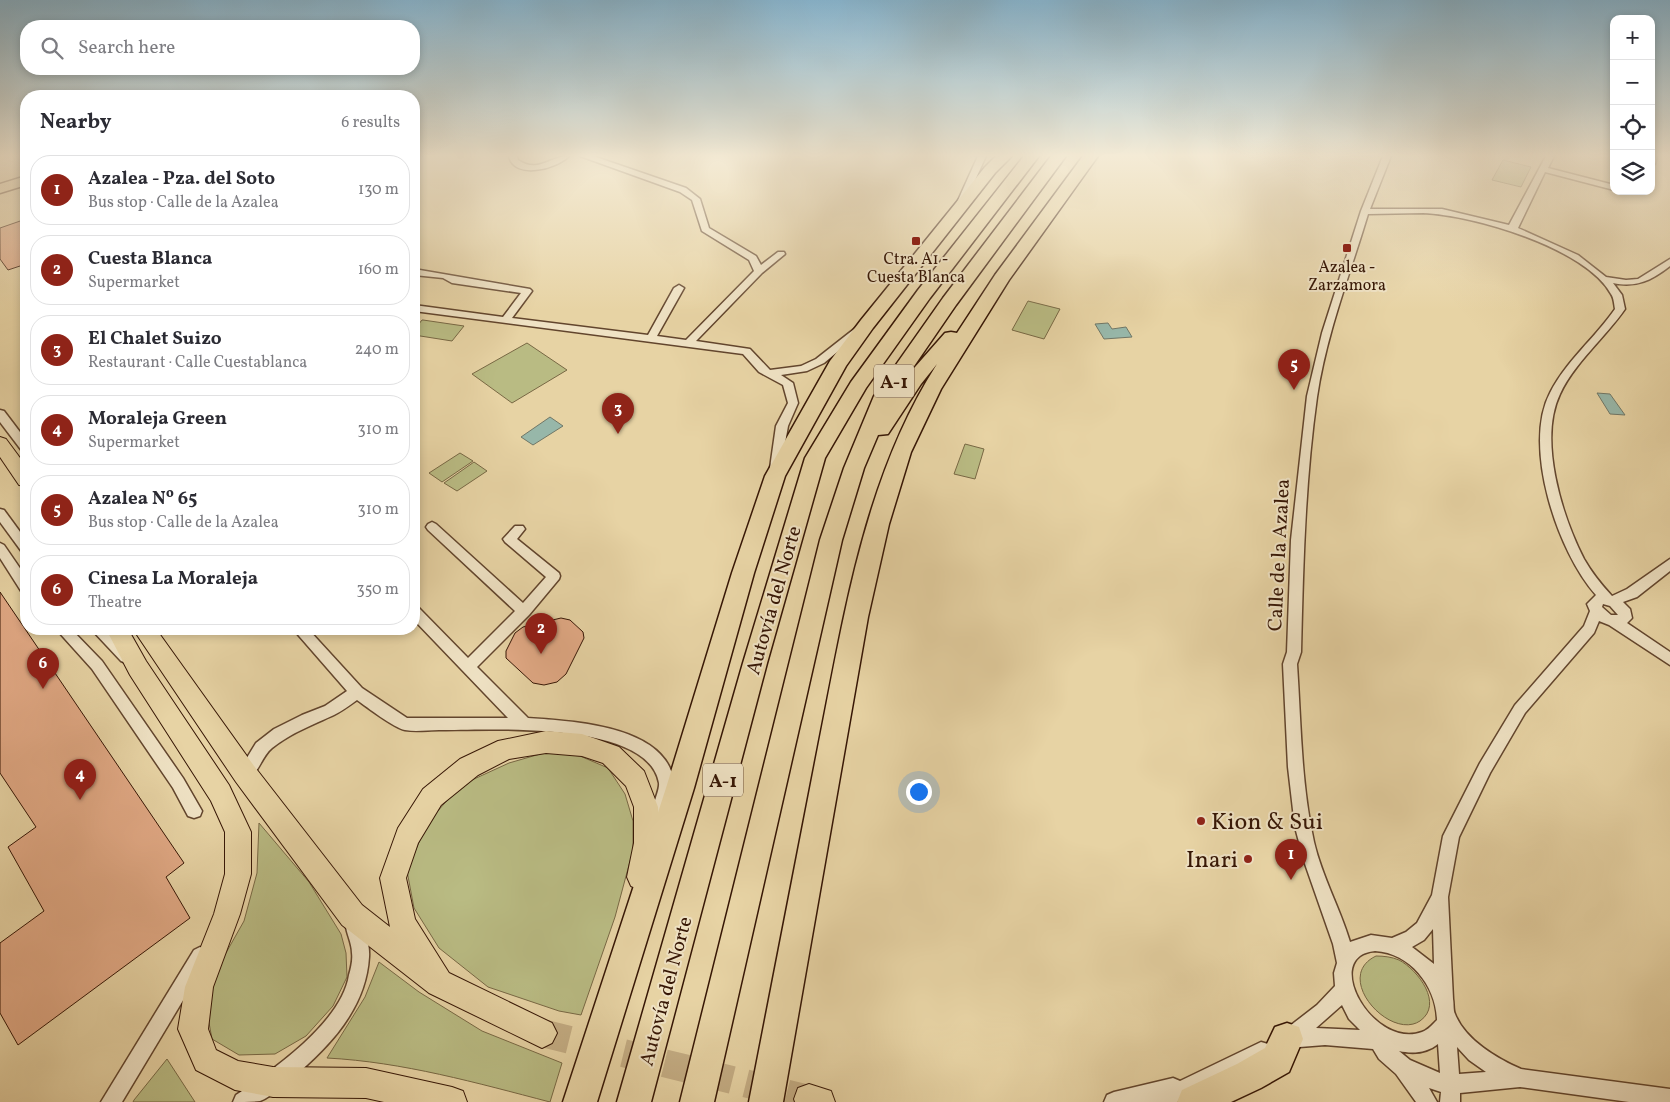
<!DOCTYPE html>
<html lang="en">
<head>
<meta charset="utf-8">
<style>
	:root { --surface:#fff; --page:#f7f7f7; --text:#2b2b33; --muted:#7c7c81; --line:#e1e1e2; --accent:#8f2418 }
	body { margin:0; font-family:Vollkorn,serif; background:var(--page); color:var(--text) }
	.controls { position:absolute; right:15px; top:15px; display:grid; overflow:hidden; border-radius:10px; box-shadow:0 2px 8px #0003 }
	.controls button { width:45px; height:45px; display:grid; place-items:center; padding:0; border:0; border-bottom:1px solid var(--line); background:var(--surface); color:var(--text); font:25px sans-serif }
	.you { position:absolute; left:918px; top:791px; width:18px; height:18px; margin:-12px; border:4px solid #fff; border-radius:50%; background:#1a73e8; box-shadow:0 0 0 8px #1a73e833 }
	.badge { display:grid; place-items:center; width:32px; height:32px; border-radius:50%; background:var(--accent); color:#fff; font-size:16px; font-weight:700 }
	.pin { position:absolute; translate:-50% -41px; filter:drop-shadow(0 1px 2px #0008) }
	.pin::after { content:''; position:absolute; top:26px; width:18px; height:15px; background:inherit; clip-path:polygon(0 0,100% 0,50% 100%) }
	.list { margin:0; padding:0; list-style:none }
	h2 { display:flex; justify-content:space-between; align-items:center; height:65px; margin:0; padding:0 20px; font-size:21px }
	h2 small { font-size:16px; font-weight:400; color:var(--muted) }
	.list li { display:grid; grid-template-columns:32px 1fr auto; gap:15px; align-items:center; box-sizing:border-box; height:70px; margin:0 10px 10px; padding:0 10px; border:1px solid var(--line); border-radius:20px }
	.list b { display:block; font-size:19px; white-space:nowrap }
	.list p { margin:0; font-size:16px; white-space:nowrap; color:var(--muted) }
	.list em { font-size:16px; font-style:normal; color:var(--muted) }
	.icon { flex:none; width:28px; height:28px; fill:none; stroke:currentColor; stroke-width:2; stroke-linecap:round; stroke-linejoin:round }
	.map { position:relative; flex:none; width:1670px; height:1102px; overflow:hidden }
	.search { position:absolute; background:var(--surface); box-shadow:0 2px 8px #0003; left:20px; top:20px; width:400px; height:55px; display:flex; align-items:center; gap:12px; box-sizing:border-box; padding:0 18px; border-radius:20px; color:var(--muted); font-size:19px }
	.panel { position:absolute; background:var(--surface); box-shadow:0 2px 8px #0003; left:20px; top:90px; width:400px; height:545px; border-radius:20px }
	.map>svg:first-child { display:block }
</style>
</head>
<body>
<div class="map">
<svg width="1670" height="1102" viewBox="0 0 1670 1102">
	<rect width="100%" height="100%" fill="#e7d3a4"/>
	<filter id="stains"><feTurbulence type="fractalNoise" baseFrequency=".004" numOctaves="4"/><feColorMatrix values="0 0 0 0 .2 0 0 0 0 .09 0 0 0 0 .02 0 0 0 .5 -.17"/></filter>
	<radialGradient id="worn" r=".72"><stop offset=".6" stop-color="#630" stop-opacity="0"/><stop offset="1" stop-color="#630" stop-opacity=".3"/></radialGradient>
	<g fill="#b9bb83" stroke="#786844">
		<polygon points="1503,160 1531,167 1521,187 1492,180"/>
		<polygon points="1028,301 1060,309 1044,339 1012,330"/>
		<polygon points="422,320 423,320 464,326 452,341 414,335 414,330"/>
		<polygon points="527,343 567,370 512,403 472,374"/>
		<polygon points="965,444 984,449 975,479 954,474"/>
		<polygon points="460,453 473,461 442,482 429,473"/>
		<polygon points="474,462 487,471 457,491 444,483"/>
		<polygon points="547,752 580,756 608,768 625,794 633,821 633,850 615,917 581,1015 559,1011 488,987 439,948 414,908 407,871 427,823 461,785 509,763"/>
		<polygon points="259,823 309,882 341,934 346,953 347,977 333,1006 306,1036 275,1054 239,1055 212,1039 205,1001 218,967 244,921 257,873"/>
		<path d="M1376 956C1384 956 1392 957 1399 960 1418 970 1444 1004 1420 1021 1390 1041 1332 977 1376 956Z"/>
		<path d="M379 962 419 992 482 1031 562 1063 550 1102C477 1083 403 1062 327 1058L365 997Z"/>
		<polygon points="167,1059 195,1102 133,1102 134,1100"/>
	</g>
	<g fill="#97b7a9" stroke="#707767">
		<polygon points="1108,323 1112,329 1126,327 1132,337 1104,339 1095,324"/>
		<polygon points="1597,393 1610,394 1625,415 1610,414"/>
		<polygon points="550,417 563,426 533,445 521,437"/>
	</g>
	<g fill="#e1a985" stroke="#361605">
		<polygon points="26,219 26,264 8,270 0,259 0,228"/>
		<polygon points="0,592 184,863 166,877 190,918 18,1045 0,1013 0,943 44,911 8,847 36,827 0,773"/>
		<polygon points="561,618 570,620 583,632 584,638 566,674 557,682 544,685 533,683 506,658 506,651 515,633 523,627"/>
	</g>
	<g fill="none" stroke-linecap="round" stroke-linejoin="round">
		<polyline stroke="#c4ad84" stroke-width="28" stroke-dasharray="28 14" stroke-linecap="butt" points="542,1033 809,1099"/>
		<g stroke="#62452d" stroke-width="3">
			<g id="street">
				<path d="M509 156H517L518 160C539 174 549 156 569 156 557 169 514 180 509 156Z"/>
				<polygon points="580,156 593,156 686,188 700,199 709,228 756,256 761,265 778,252 784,252 785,254 762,273 696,341 750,349 770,370 801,366 816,359 858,326 861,325 866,328 824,363 807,371 781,375 793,383 798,403 788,426 780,471 776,472 770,468 776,426 788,403 783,385 759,372 743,354 414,311 414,305 503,317 521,293 452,283 443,278 414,275 414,269 530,289 532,291 512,318 648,335 674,288 679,285 684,288 657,336 686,340 754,271 749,260 702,231 692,200 680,192"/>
				<polygon points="978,156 986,156 963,207 956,209 955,207"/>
				<path d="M1383 156H1391L1370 209H1442L1509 225 1546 156H1554L1548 168 1614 185V190L1545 172 1518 228 1578 255 1606 277 1626 280 1638 279 1670 259V266C1652 280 1637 288 1613 283L1622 295 1625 309C1605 338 1575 362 1560 394 1538 440 1562 516 1584 559 1592 573 1601 584 1612 596L1627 589 1670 559V571L1637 597 1623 602 1630 609 1632 618 1627 623 1670 652V665L1609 625 1599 621 1594 633 1525 713 1490 773 1459 837 1448 897 1453 999C1454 1004 1453 1010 1455 1014 1465 1040 1498 1059 1521 1069L1670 1089V1102H1629L1520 1087 1460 1093V1102H1440L1441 1092 1429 1088 1437 1102H1416L1396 1074 1379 1059 1373 1049 1325 1045 1287 1048 1281 1045 1278 1039 1282 1032 1317 1005 1335 986 1334 973 1337 963 1333 944 1304 861 1295 827 1288 767 1283 664 1287 652 1291 540 1307 396 1322 333 1361 211ZM1423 213C1473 215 1586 248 1611 294 1614 298 1614 304 1615 309 1595 338 1566 361 1550 393 1522 446 1558 553 1596 595L1587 604 1590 611 1584 626 1515 705 1480 763 1443 836 1432 895 1417 923 1406 932 1392 938 1371 935 1350 942C1340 908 1322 877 1314 842 1301 784 1301 723 1297 664L1301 652C1303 567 1305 482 1317 397 1326 335 1350 274 1368 214ZM1603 604 1610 606 1618 615H1611L1602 607ZM1433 929 1434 964 1412 947 1424 940ZM1375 951C1411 953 1436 987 1437 1020 1433 1024 1428 1030 1422 1032 1373 1050 1320 956 1375 951ZM1342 1005 1349 1019 1360 1030 1316 1028ZM1438 1044 1440 1073 1410 1060 1399 1051C1412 1054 1427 1053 1438 1044ZM1457 1047 1469 1060 1486 1072 1459 1074Z"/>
				<polygon points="1651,156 1657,156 1655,164 1651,166"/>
				<polygon points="0,410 4,411 26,440 26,452 22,451 0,422"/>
				<polygon points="0,509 4,510 26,540 26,554 22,552 0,522"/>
				<path d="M432 522 436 524 523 603 546 577 505 542 503 539 515 526H523L525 529 517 539 559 573 560 576 559 579 529 615 477 667 528 718C571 721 669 725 674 784 675 791 662 823 659 831L653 834 647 831 645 826C648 816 660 792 659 783 648 720 487 730 439 730 428 730 416 732 405 730 394 728 367 707 357 700 350 705 342 711 334 715 312 725 291 733 272 748 261 757 258 776 245 781L240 779 237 774 256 743 274 729 302 715 325 706 347 691 293 629H308L362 688 407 718H508L414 620V607L419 608 468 658 515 611 428 530 426 527 428 524Z"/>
				<polygon points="0,543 4,545 26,577 26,592 21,591 0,558"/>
				<polygon points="56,629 71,629 102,661 183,778 202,811 200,816 194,818 188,816 173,788 92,669"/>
				<polygon points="91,629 106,629 131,653 133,657 131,661 126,663 121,661"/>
				<path d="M353 914 359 916C364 928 370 943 369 957 366 1009 329 1047 291 1079 282 1086 271 1097 260 1101 253 1102 241 1102 233 1102L236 1095C273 1070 342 1022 349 975 351 968 353 960 352 953 352 940 342 927 347 916Z"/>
				<polygon points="200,947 206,950 209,956 206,962 122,1102 101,1102 194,950"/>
				<polygon points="1261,1042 1268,1044 1270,1051 1268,1058 1177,1102 1104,1102 1107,1095 1114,1092 1173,1078 1180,1081"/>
			</g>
		</g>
		<g stroke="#361605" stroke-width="2">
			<g id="primary">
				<polygon points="0,437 6,439 26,466 26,486 19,485 0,457"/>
				<polygon points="106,629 128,629 146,661 229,785 251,832 251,874 240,914 213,987 208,1029 216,1050 238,1061 273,1067 366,1068 452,1087 463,1091 467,1102 384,1102 366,1098 273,1097 235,1090 196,1070 178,1029 185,987 214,914 225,874 225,832 211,801 130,675"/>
				<polygon points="133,629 156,629 254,766 362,905 390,927 380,878 398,828 423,789 460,759 498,741 546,731 582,734 619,747 644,771 658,807 660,843 653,877 649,886 640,890 631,886 627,877 634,843 634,807 626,786 603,763 582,756 546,753 509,759 478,775 441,805 418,843 406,878 415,919 449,973 552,1023 557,1033 552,1043 542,1048 429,993 342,925 236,782"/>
				<polygon points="809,1084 831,1091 835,1102 795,1102 794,1099 798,1088"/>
			</g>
		</g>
		<g stroke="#361605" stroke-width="3">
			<g id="highway">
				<polygon points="996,156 1012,156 995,173 873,328 846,366 785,476 754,573 694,788 597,1102 563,1102 666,788 732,573 765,476 830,361 861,320 985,167"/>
				<polygon points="1024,156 1039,156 930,298 866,388 825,458 767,663 651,1102 617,1102 743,663 805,458 851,382 918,290"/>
				<path d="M1051 156H1066L956 305 908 375 945 333 951 332 957 333 995 275 1083 156H1098L1009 280 941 389 911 452 889 524 868 617 783 1102H749C772 984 795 866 818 747 844 617 864 478 937 364L921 384 888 434 878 435 864 468 842 540 714 1102H680L820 540 844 468 874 396 943 298Z"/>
				<polygon points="26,176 26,185 0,193 0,184"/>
				<polygon points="1287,1023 1299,1027 1303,1039 1289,1072 1261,1088 1231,1102 1177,1102 1182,1090 1237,1064 1265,1048 1275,1027"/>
			</g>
		</g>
		<use href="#street" fill="#efe2c4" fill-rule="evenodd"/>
		<use href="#primary" fill="#e7d3a4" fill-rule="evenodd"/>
		<use href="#highway" fill="#e7d3a4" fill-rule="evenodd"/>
	</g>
	<linearGradient id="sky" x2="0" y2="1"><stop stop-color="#87b5cf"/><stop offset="0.5" stop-color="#f4ebd6"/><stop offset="1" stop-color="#f4ebd6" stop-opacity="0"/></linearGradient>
	<rect width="1670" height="311" fill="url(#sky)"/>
	<g fill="#8f2418" stroke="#efe2c4" stroke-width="2">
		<rect x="911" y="236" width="10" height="10" rx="2.5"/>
		<rect x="1342" y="243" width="10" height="10" rx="2.5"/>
		<circle cx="1201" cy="821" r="5"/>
		<circle cx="1248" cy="859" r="5"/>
	</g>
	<g text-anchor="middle" stroke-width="4" stroke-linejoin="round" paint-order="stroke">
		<g font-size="16" fill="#361605" stroke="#efe2c4">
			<text x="916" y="264">Ctra. A1 -<tspan x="916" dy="18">Cuesta Blanca</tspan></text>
			<text x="1347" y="272">Azalea -<tspan x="1347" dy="18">Zarzamora</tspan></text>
		</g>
		<g fill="#efe2c4" stroke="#6e533e" stroke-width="1">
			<rect x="874" y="364.5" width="40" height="33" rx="4"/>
			<rect x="703" y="763.5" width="40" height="33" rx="4"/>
		</g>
		<g font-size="19" font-weight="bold" fill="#361605">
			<text x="894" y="388">A-1</text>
			<text x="723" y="787">A-1</text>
		</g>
		<g font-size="20" fill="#361605" stroke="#efe2c4">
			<text transform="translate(1278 555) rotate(-87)" y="7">Calle de la Azalea</text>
			<text transform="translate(773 600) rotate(-74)" y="7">Autovía del Norte</text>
			<text transform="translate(665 991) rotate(-75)" y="7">Autovía del Norte</text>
		</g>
		<g font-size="24" fill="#361605" stroke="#efe2c4" text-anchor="start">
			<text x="1211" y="829">Kion &amp; Sui</text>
			<text x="1238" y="867" text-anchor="end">Inari</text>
		</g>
	</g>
	<rect width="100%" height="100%" filter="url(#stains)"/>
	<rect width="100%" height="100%" fill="url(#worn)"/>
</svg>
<div class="controls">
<button>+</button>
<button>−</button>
<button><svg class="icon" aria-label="locate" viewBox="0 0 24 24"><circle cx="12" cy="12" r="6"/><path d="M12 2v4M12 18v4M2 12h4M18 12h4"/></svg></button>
<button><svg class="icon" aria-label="layers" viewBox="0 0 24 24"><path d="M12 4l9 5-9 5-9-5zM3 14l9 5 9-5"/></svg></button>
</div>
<div class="you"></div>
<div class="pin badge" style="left:1291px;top:880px">1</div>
<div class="pin badge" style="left:541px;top:654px">2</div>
<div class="pin badge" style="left:618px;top:434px">3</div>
<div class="pin badge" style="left:80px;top:800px">4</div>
<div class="pin badge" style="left:1294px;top:390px">5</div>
<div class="pin badge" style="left:43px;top:689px">6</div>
<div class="search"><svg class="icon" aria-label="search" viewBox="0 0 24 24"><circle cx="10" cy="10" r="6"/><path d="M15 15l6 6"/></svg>Search here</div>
<section class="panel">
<h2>Nearby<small>6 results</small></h2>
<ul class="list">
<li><span class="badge">1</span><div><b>Azalea - Pza. del Soto</b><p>Bus stop · Calle de la Azalea</p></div><em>130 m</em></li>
<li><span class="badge">2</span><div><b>Cuesta Blanca</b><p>Supermarket</p></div><em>160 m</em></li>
<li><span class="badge">3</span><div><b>El Chalet Suizo</b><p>Restaurant · Calle Cuestablanca</p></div><em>240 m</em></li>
<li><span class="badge">4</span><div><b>Moraleja Green</b><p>Supermarket</p></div><em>310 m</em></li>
<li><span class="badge">5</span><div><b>Azalea Nº 65</b><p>Bus stop · Calle de la Azalea</p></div><em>310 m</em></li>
<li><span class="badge">6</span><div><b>Cinesa La Moraleja</b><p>Theatre</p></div><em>350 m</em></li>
</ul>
</section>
</div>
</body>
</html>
